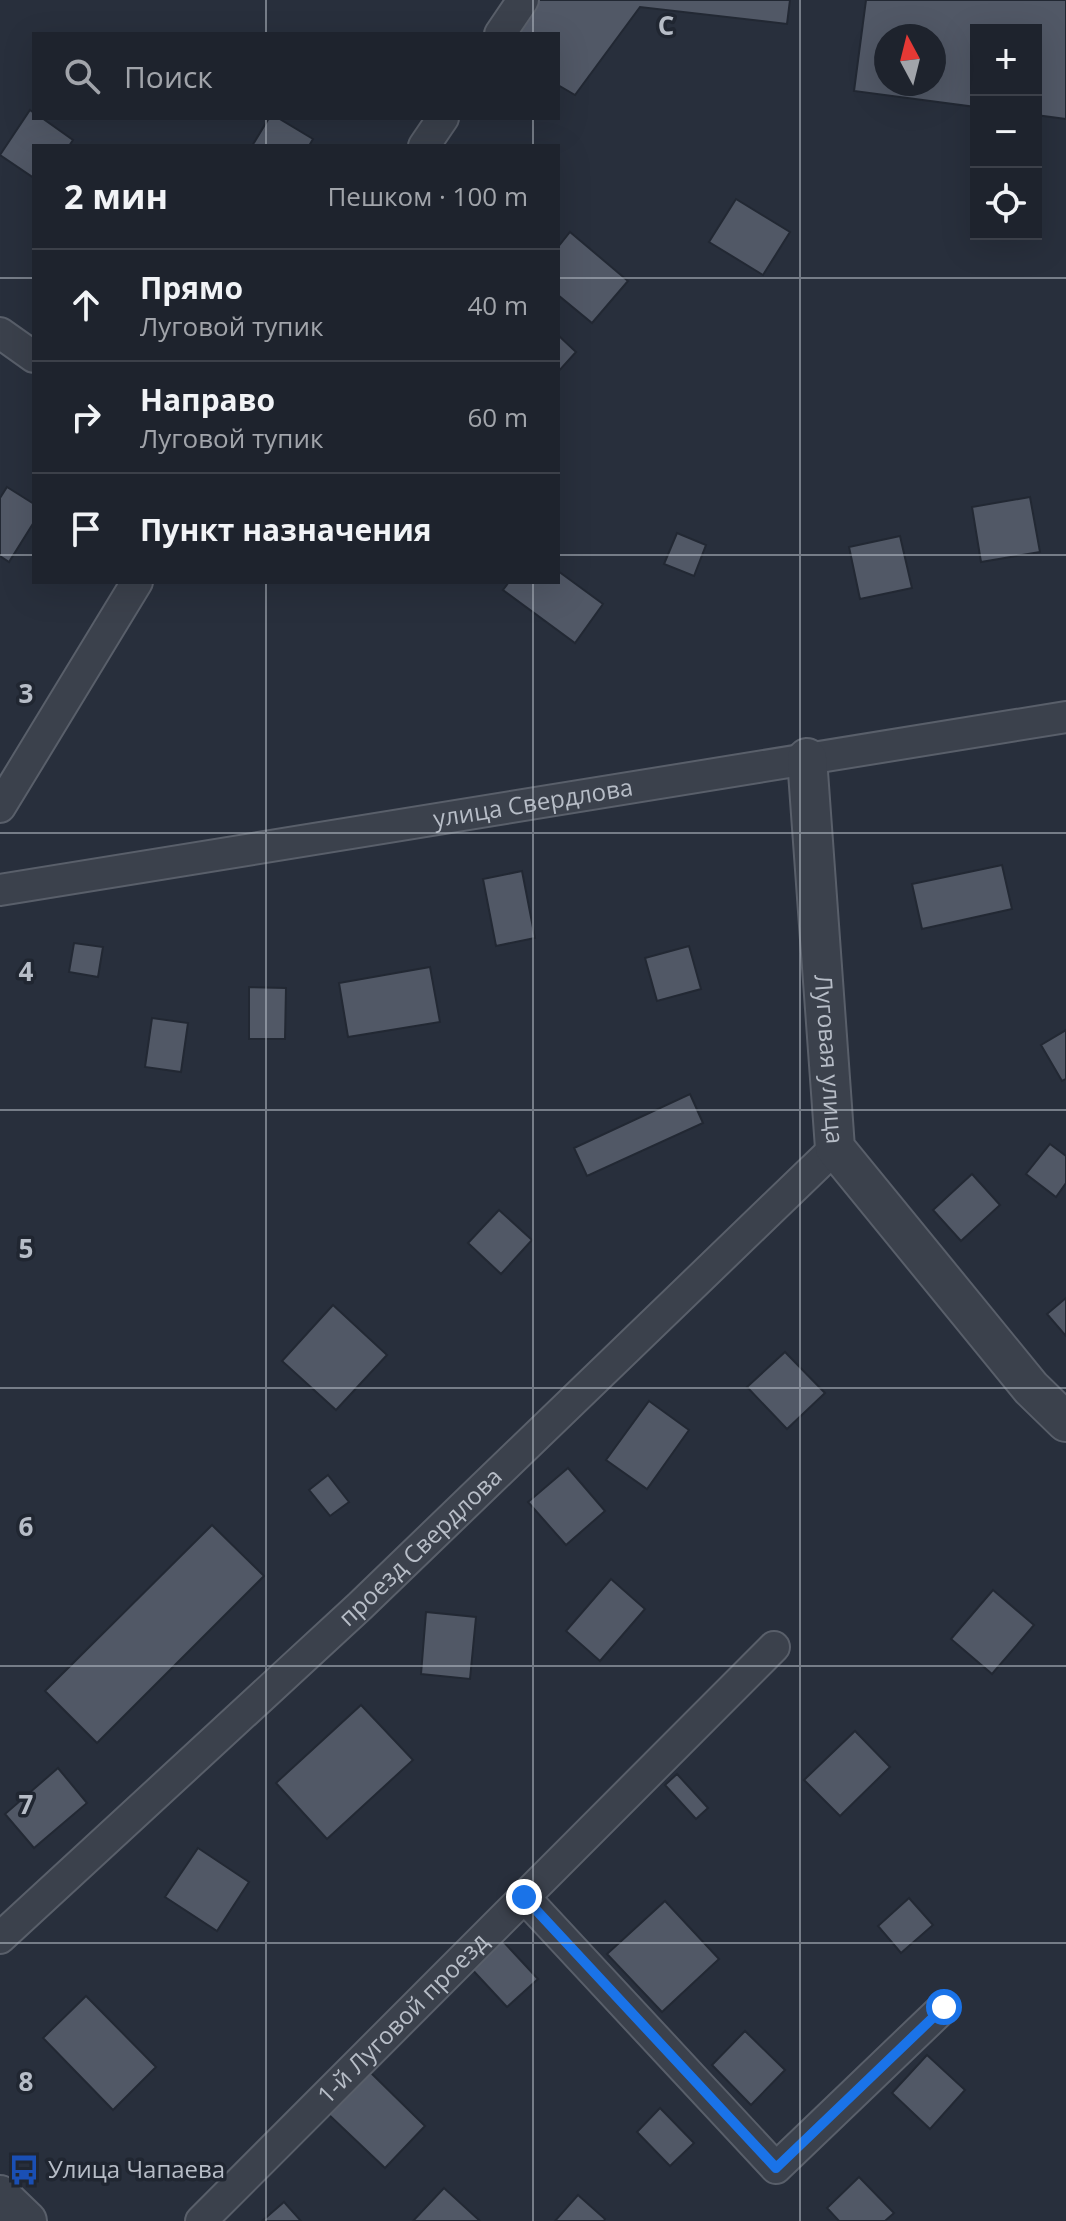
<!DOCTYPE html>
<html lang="ru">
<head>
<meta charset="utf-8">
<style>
	:root { --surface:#1e232d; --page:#262b35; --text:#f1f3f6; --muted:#a1a4aa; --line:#3c4049 }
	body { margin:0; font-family:"Open Sans",sans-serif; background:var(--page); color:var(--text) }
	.controls { position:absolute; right:24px; top:24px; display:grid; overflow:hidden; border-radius:0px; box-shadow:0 8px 32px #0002 }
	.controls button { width:72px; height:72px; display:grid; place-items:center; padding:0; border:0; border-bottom:2px solid var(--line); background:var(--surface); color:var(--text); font:40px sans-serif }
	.compass { position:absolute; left:874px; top:24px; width:72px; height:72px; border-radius:50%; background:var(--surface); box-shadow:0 8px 32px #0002; rotate:353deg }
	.stop { position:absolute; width:24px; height:24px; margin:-18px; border:6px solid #1a73e8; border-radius:50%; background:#fff }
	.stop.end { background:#1a73e8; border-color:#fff; box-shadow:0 2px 8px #0008 }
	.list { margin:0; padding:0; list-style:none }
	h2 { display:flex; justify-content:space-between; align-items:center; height:104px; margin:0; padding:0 32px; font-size:34px }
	h2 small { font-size:26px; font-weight:400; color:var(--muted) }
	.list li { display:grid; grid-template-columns:52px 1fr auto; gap:24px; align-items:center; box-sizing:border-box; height:112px; padding:0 32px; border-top:2px solid var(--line) }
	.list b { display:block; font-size:30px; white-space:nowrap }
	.list p { margin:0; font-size:26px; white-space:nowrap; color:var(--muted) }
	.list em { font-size:26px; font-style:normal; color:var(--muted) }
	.icon { flex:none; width:44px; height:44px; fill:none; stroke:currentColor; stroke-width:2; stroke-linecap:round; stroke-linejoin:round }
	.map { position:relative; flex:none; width:1066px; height:2221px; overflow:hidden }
	.search { position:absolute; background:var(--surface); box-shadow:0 8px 32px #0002; left:32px; top:32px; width:528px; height:88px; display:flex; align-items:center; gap:20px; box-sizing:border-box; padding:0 28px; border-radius:0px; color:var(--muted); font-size:30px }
	.panel { position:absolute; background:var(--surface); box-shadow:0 8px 32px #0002; left:32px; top:144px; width:528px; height:440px; border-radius:0px }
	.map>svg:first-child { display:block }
</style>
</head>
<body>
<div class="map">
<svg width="1066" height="2221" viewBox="0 0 1066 2221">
	<rect width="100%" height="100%" fill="#282f3c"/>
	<g fill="#515866" stroke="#222833" stroke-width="2" fill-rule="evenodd">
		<polygon points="535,0 790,0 787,24 640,7 575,95 558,85 558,34 512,34"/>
		<path d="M866 0H1066V119L1036 115V30H976V107L854 91ZM886 36H934V84H886Z"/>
		<polygon points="30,110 34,113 34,118 42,118 73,140 69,146 34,146 34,178 0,155"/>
		<polygon points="269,118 278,118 313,139 309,146 252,146"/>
		<polygon points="736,199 790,232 763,275 709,242"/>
		<polygon points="570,232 628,281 592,323 558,295 558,247"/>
		<polygon points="558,335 576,352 558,372"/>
		<polygon points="7,487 34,504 34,522 9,562 0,556 0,498"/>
		<polygon points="1030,497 1040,552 981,562 972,507"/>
		<polygon points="677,533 706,545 694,576 664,564"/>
		<polygon points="900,536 912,588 860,599 849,547"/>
		<polygon points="558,571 603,604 575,643 503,590 509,582 558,582"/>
		<polygon points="1002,865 1012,909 922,929 912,884"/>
		<polygon points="522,871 535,938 496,946 483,879"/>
		<polygon points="74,943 103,947 98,977 69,972"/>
		<polygon points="689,946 701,989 657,1001 645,958"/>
		<polygon points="430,967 440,1022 348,1037 339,983"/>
		<polygon points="249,987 286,988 285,1039 249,1039"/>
		<polygon points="152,1018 188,1023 181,1072 145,1067"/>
		<polygon points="1066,1030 1066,1079 1062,1081 1041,1045"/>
		<polygon points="690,1094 703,1123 587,1176 574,1148"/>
		<polygon points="1050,1144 1066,1156 1066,1183 1056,1197 1026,1174"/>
		<polygon points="972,1174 1000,1205 961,1241 933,1210"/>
		<polygon points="499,1210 532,1240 501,1274 468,1243"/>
		<polygon points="1066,1298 1066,1336 1047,1314"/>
		<polygon points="333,1305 387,1355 336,1410 282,1361"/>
		<polygon points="785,1352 825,1393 787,1429 747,1387"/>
		<polygon points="649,1401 689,1430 647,1489 606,1460"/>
		<polygon points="568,1468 605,1511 566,1545 528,1502"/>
		<polygon points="328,1475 349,1502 330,1516 309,1490"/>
		<polygon points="212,1525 264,1576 97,1743 45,1691"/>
		<polygon points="611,1579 645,1609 600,1661 566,1631"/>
		<polygon points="993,1590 1034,1625 992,1674 951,1639"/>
		<polygon points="426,1612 476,1617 470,1679 421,1674"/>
		<polygon points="361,1705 413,1760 327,1839 276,1783"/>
		<polygon points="855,1731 890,1767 840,1816 804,1780"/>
		<polygon points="58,1768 87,1803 34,1848 5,1814"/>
		<polygon points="677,1774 708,1808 696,1819 665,1785"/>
		<polygon points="198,1848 249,1882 217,1931 165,1897"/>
		<polygon points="909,1898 933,1925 901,1953 878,1926"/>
		<polygon points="665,1901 719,1959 662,2012 607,1954"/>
		<polygon points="499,1937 538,1979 507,2007 468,1965"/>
		<polygon points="86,1996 156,2067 113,2110 43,2038"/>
		<polygon points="745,2031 785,2070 751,2105 712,2065"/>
		<polygon points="927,2055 965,2090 930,2129 892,2093"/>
		<polygon points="368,2070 425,2126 385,2168 327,2113"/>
		<polygon points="660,2108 694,2143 670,2166 637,2132"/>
		<polygon points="859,2177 894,2213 885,2221 839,2221 827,2208"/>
		<polygon points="444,2188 480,2221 413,2221"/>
		<polygon points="578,2195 605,2219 604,2221 555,2221"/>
		<polygon points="284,2202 301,2221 262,2221"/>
	</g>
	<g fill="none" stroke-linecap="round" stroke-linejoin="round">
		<g stroke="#595f6a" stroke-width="34">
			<g id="minor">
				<polyline points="500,34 523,0"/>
				<polyline points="424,146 443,118"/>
				<polyline points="0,333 34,357"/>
				<polyline points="0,807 137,582"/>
				<path id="s1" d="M0 890 1066 717"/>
				<polyline points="524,1897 776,2168 944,2007"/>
				<path id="s2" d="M0 1938 360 1606 835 1148"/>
				<path id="s3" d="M201 2221 774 1647"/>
			</g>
		</g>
		<g stroke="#595f6a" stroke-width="42">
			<g id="tertiary">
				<path id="s4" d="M807 758 835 1148 1031 1388 1066 1422"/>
				<polyline points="0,2195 27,2221"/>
			</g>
		</g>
		<use href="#minor" stroke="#3b414c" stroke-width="30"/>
		<use href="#tertiary" stroke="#3b414c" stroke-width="38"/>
	</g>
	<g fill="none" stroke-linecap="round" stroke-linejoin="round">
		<polyline stroke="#1a73e8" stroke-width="10" points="524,1897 776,2168 944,2007"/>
	</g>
	<path fill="none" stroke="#b7bdc7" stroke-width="2" stroke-opacity="0.55" d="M266 0V34M533 0V34M800 0V2221M266 118V146M533 118V146M0 278H34M558 278H1066M0 555H34M558 555H1066M266 582V2221M533 582V2221M0 833H1066M0 1110H1066M0 1388H1066M0 1666H1066M0 1943H1066"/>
	<defs>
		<g id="bus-bare" transform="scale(2.4)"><path d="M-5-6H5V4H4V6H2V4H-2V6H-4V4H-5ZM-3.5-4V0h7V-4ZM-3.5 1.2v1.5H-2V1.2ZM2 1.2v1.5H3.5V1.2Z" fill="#1a4fb4" stroke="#202631" stroke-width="2.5" paint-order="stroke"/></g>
	</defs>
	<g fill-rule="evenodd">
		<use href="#bus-bare" x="24" y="2170"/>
	</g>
	<g text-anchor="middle" stroke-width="7" stroke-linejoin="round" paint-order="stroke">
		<g font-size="24" fill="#b7bdc7" stroke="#202631">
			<text dy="8" stroke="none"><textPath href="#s1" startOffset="540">улица Свердлова</textPath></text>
			<text dy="8" stroke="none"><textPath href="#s4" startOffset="302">Луговая улица</textPath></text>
			<text dy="8" stroke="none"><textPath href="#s2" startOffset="574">проезд Свердлова</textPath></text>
			<text dy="8" stroke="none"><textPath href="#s3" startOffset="286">1-й Луговой проезд</textPath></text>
		</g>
		<g font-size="24" fill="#b7bdc7" stroke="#202631" text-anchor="start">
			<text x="48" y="2178">Улица Чапаева</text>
		</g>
	</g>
	<g font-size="26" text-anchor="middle" font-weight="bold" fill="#b7bdc7" stroke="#202631" stroke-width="7" stroke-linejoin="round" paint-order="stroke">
		<text x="666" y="35">C</text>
		<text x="26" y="703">3</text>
		<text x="26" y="981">4</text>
		<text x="26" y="1258">5</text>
		<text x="26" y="1536">6</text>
		<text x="26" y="1814">7</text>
		<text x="26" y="2091">8</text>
	</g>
</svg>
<div class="controls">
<button>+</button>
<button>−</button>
<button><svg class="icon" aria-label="locate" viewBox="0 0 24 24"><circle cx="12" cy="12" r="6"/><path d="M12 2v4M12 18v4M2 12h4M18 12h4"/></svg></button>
</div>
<svg class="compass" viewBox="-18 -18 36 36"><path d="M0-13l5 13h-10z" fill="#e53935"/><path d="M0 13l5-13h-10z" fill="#a1a4aa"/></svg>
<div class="stop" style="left:944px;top:2007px"></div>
<div class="stop end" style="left:524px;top:1897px"></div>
<div class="search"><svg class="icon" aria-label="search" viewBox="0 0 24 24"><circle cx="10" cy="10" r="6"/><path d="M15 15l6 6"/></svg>Поиск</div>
<section class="panel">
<h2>2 мин<small>Пешком · 100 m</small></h2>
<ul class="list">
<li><svg class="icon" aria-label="ahead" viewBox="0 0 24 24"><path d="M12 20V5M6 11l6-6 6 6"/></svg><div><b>Прямо</b><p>Луговой тупик</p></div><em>40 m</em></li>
<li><svg class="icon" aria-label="right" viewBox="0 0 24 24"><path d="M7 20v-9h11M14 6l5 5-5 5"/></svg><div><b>Направо</b><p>Луговой тупик</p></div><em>60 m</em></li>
<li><svg class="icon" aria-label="arrive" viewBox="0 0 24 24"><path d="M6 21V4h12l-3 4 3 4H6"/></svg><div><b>Пункт назначения</b></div></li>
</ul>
</section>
</div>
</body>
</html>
